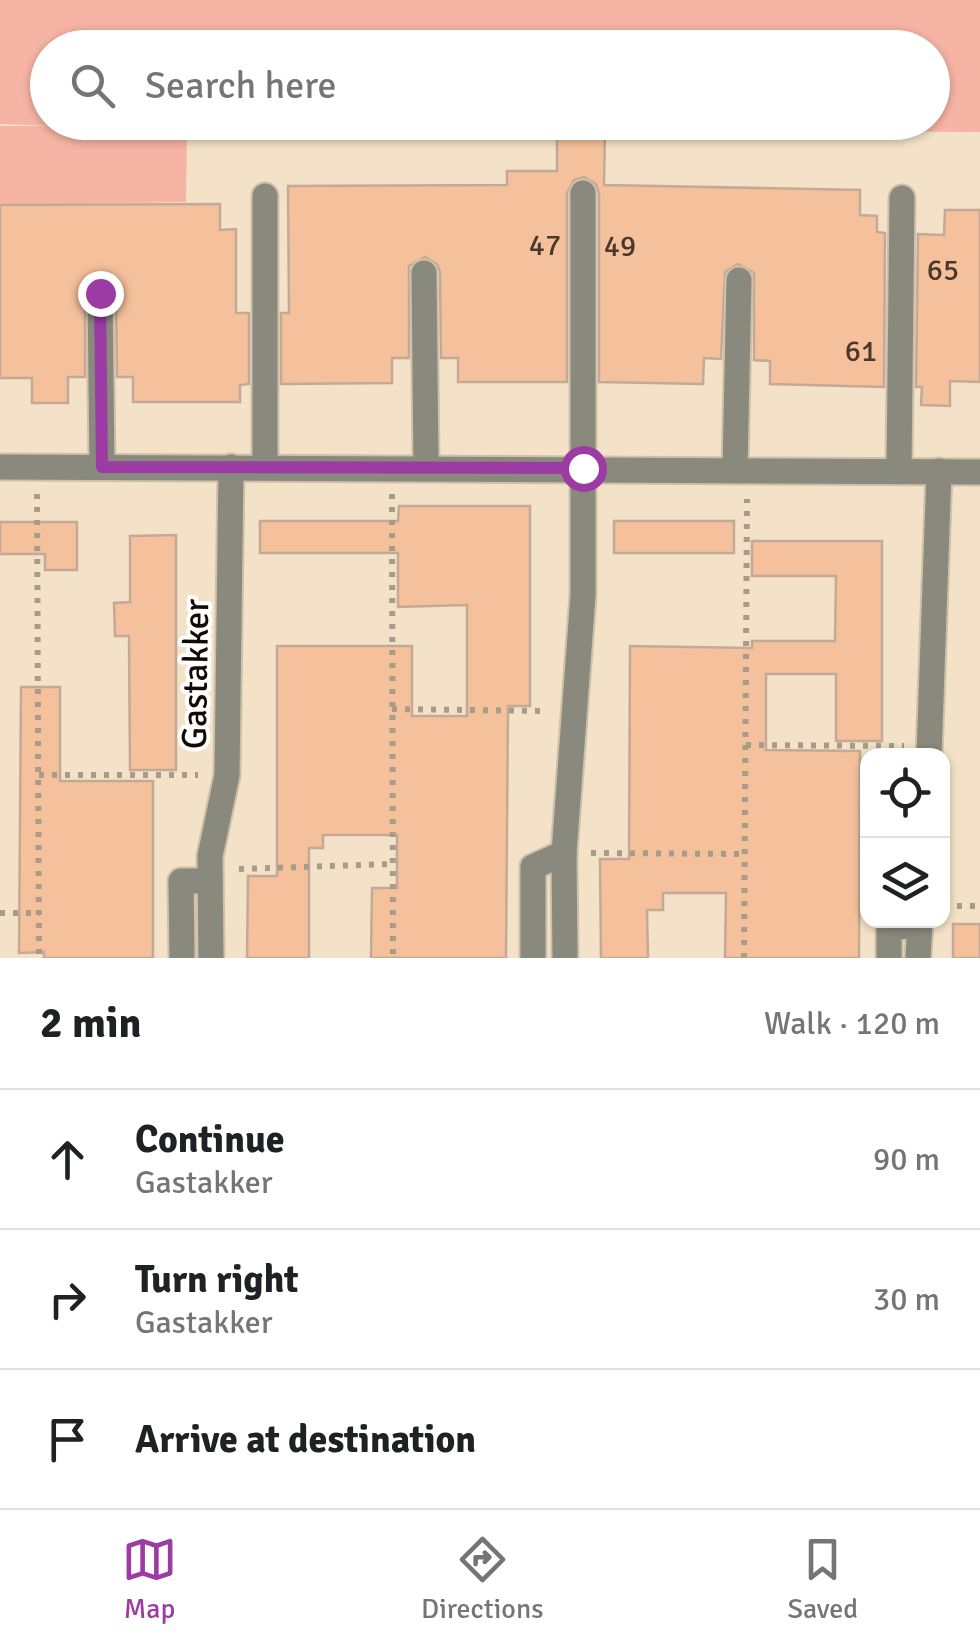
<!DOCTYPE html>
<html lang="en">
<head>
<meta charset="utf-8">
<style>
	:root { --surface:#fff; --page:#f6f6f6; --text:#202124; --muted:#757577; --line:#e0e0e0; --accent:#9c3ba3 }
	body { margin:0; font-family:Signika,sans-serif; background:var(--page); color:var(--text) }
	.controls { position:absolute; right:30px; bottom:30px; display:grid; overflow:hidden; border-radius:20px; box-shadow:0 2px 8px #0004 }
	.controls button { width:90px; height:90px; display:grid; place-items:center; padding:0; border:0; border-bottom:2px solid var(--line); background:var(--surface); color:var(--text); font:50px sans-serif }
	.stop { position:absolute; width:30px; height:30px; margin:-22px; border:8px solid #9c3ba3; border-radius:50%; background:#fff }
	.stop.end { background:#9c3ba3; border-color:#fff; box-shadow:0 2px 10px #0008 }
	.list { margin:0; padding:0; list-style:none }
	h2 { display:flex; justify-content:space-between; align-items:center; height:130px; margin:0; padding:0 40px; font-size:42px }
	h2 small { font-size:32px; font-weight:400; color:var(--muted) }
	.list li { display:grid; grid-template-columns:65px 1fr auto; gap:30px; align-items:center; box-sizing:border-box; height:140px; padding:0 40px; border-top:2px solid var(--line) }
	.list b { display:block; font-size:38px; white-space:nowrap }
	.list p { margin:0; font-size:32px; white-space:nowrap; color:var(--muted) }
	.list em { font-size:32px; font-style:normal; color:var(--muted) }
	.icon { flex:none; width:55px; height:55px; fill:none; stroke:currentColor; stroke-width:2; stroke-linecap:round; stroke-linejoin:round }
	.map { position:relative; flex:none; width:980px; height:958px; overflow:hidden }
	.search { position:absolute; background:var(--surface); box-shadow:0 2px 8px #0004; left:30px; right:30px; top:30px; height:110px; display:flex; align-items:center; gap:25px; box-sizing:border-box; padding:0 35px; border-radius:55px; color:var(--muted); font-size:38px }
	.sheet { height:550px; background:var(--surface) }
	nav { display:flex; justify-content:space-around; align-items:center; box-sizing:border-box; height:140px; border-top:2px solid var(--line); background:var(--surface); font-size:28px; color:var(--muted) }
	nav a { display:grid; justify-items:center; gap:5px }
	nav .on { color:var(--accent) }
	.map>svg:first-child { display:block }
</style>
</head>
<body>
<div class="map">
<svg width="980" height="958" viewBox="0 0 980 958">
	<rect width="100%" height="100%" fill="#f3e2c7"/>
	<path fill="#f5b4a4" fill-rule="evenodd" d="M0 0H980V132L187 127 186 202 0 205V126H56L0 124ZM48 48H932V122H48Z"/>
	<g fill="#f5c19c" stroke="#c3a996" stroke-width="2.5">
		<polygon points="557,130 605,131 604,185 860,190 860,215 877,216 877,232 885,233 884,387 770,384 770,361 754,360 754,273 738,264 725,272 721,359 704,358 703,384 599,382 599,193 596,184 584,177 574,180 567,193 567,382 458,382 458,358 441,358 440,272 437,264 425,257 409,266 409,358 392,358 392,383 281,384 281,313 289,313 288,186 507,185 507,171 557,171"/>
		<polygon points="220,204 220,230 236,229 236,313 249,313 249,384 240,385 240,402 133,402 133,377 117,377 116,292 109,279 101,277 85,286 85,377 68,377 68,403 32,403 32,378 0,378 0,205"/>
		<polygon points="945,210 980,210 980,382 950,381 950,406 921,405 922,387 916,387 918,234 944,235"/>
		<polygon points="399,506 530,506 530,706 508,706 506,958 371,958 372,888 397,888 397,835 323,835 323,848 309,848 309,958 247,958 248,876 277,876 277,646 412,646 412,716 467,716 467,605 398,607 398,553 260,553 260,521 398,521"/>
		<rect x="614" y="521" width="120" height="32"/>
		<polygon points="0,522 77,522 77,570 45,570 45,554 0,554"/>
		<polygon points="176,535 176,770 130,770 129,636 115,636 114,603 130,602 130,536"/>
		<polygon points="752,541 882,541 882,741 836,741 836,674 766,674 766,750 860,751 859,958 725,958 726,893 663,893 663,910 647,910 648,958 601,958 600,859 629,859 630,646 752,648 752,641 835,641 836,576 752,576"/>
		<polygon points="21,687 60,687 60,781 153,781 153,958 44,958 44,952 19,953"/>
		<rect x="953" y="924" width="27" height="34"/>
	</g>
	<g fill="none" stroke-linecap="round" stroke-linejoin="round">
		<g stroke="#cfc0a8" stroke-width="29">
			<g id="street">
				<polyline points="265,196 265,467"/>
				<polyline points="424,273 426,466"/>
				<polyline points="100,293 102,467"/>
				<polyline points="0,467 980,472"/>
				<polyline points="735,469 739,280"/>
				<polyline points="899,470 902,198"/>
				<polyline points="929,756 939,471"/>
				<polyline points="182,958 181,881 210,881"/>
				<polyline points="211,958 210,856 227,775 231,467"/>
				<polyline points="533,958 533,867 564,853"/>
				<polyline points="565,958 564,853 583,595 583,193"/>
				<polyline points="889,958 889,928 918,925"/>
				<polyline points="918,958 920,921"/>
			</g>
		</g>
		<g stroke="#a89b87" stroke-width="6" stroke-dasharray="5 8" stroke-linecap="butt">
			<polyline points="37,494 39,958"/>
			<polyline points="392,494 393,958"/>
			<polyline points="392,709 545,711"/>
			<polyline points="746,745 904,746"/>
			<polyline points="39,775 198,775"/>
			<polyline points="591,853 744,854"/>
			<polyline points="239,869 392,864"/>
			<polyline points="944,906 980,906"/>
			<polyline points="0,913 40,913"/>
			<polyline points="744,958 747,499"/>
		</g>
		<use href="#street" stroke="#8a897d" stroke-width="25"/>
	</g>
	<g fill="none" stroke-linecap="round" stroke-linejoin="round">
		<polyline stroke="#9c3ba3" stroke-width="12" points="100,293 102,467 583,468"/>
	</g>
	<g text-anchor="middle" stroke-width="8" stroke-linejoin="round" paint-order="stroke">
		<g font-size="30" fill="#4a382a">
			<text x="545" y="255">47</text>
			<text x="620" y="256">49</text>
			<text x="943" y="280">65</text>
			<text x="861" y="361">61</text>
		</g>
		<g font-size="35" fill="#110b04" stroke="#fff">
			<text transform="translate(195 674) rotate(-89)" y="12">Gastakker</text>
		</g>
	</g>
</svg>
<div class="controls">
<button><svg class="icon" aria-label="locate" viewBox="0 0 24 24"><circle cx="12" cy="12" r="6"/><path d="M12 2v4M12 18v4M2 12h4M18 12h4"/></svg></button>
<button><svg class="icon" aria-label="layers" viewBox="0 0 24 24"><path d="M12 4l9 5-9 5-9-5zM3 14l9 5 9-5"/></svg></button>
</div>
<div class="stop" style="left:583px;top:468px"></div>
<div class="stop end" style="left:100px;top:293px"></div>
<div class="search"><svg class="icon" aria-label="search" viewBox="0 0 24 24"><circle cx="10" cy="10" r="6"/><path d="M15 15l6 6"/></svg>Search here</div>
</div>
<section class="sheet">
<h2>2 min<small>Walk · 120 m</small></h2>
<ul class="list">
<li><svg class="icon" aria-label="ahead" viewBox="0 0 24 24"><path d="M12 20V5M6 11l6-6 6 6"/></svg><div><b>Continue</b><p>Gastakker</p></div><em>90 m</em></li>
<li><svg class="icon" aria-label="right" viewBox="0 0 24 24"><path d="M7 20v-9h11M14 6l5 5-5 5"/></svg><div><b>Turn right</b><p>Gastakker</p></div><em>30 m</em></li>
<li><svg class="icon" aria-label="arrive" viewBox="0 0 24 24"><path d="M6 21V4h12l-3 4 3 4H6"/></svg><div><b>Arrive at destination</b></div></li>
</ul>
</section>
<nav>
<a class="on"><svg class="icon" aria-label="map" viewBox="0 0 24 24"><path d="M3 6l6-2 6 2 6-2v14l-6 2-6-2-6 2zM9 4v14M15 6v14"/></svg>Map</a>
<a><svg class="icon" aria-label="directions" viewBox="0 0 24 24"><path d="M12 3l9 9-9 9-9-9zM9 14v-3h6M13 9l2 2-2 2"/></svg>Directions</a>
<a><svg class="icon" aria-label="saved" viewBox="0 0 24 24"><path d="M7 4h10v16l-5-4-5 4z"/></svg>Saved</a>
</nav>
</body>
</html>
